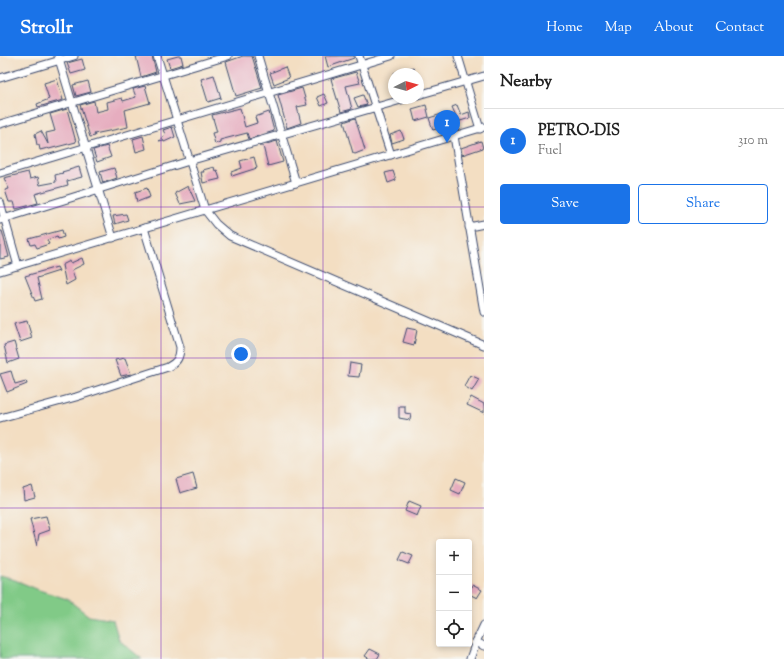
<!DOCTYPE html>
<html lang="en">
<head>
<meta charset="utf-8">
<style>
	:root { --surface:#fff; --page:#f6f6f6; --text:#222; --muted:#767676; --line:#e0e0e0; --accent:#1a73e8 }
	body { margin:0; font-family:"Sorts Mill Goudy",serif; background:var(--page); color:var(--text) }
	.controls { position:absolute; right:12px; bottom:12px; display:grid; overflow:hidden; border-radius:4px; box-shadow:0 2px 6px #0003 }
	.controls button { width:36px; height:36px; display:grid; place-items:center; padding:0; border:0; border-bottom:1px solid var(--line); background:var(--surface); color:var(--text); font:20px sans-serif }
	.compass { position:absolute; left:388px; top:12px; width:36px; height:36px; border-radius:50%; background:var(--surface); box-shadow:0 2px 6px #0003; rotate:85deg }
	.you { position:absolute; left:241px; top:298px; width:14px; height:14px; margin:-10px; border:3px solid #fff; border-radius:50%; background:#1a73e8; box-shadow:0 0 0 6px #1a73e833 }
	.badge { display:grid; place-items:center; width:26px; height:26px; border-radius:50%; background:var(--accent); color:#fff; font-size:13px; font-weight:700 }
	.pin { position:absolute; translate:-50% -33px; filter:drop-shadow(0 1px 2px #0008) }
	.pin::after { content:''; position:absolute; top:21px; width:14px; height:12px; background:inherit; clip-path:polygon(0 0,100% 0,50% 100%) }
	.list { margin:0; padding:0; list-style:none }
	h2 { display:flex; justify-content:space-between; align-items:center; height:52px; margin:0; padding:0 16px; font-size:17px }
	h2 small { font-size:13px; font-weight:400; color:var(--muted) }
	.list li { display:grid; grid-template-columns:26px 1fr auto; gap:12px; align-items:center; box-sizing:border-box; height:64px; padding:0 16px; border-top:1px solid var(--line) }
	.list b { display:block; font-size:15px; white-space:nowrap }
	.list p { margin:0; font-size:13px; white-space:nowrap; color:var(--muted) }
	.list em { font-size:13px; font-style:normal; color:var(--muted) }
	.actions { display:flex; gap:8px; padding:12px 16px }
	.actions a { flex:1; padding:9px 0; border:1px solid var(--accent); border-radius:4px; text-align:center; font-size:14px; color:var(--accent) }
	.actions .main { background:var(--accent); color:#fff }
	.icon { flex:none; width:22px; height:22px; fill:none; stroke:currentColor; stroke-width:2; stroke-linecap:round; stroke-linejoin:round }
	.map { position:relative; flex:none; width:484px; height:603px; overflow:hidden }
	header { display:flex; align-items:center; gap:24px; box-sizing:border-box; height:56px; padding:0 20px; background:var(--accent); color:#fff }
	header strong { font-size:19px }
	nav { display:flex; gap:22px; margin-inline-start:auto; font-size:14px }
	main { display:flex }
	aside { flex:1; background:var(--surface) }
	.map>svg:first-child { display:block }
</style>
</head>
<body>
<header>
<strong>Strollr</strong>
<nav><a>Home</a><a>Map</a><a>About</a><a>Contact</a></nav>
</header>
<main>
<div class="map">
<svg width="484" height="603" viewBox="0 0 484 603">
	<rect width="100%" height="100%" fill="#f6f6f2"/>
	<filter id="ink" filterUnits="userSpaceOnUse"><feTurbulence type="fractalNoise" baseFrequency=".025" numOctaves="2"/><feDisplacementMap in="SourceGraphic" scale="8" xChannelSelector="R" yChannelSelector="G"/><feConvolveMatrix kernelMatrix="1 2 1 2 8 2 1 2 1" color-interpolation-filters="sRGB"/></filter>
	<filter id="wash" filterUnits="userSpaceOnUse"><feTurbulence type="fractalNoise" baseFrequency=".012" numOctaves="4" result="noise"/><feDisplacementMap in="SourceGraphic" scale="16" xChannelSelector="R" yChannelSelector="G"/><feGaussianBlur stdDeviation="0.9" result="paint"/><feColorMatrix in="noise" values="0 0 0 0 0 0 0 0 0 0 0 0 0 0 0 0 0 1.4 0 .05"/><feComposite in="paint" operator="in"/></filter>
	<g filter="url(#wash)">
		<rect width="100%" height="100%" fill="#f3dec2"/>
		<polygon fill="#81ca87" stroke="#4e7c72" points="0,520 15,524 39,534 67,543 89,560 113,564 119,584 142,603 0,603"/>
		<g id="blocks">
			<g fill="#e6adbf">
				<polygon points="136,0 152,0 156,16 141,21"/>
				<polygon points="178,0 181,0 183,8 170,12 167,3"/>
				<polygon points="243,0 252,0 262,32 236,40 226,6"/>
				<polygon points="325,0 354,0 354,2 328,11"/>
				<polygon points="82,3 85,14 71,18 67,7"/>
				<polygon points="285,11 289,22 274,28 270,17"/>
				<polygon points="413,11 415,18 394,18 394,17"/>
				<polygon points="356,16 360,27 346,30 352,53 341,56 331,23"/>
				<polygon points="214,19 221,42 208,46 201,23"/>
				<polygon points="57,23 63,44 38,51 37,48 49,43 44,27"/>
				<polygon points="88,25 91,36 76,40 73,29"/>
				<polygon points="145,30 150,47 125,54 128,71 94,78 95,80 90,81 80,49 94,45 96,56 108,53 107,46 122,42 123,45 136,41 133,33"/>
				<polygon points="302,32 307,49 297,51 301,67 287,72 278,39"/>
				<polygon points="324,38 328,47 321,50 317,41"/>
				<polygon points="363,39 367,49 358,51 354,42"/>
				<polygon points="426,49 429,61 415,65 412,53"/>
				<polygon points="457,49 461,59 469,56 470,62 457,66 455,61 456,60 452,51"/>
				<polygon points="240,52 245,71 257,67 255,61 269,56 274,75 249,83 247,77 220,84 220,86 215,88 212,77 217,76 212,59"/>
				<polygon points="67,53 76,86 49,93 48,92 40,94 39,89 37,89 35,78 41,75 48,88 46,77 55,75 50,58"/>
				<polygon points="442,58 446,70 433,74 429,62"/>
				<polygon points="355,62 365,94 355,98 353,97 344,66"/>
				<polygon points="172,71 175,81 164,86 163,84 159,85 165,78 163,74"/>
				<polygon points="401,75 404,83 392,87 390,79"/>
				<polygon points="143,80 146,93 136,96 133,83"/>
				<polygon points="277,85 283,106 268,110 263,90 259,90"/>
				<polygon points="481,85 483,92 462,99 461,92"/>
				<polygon points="107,90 111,101 97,106 93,94"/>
				<polygon points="254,101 257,112 232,120 231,116 242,112 240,105"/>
				<polygon points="79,111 82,121 67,125 68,129 35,138 38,147 16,153 14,146 9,146 5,134 9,133 4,122 28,116 30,123 38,121 40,129 56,126 55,119 63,117 62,116"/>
				<polygon points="214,111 215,115 217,114 220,123 203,127 201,116 204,116 203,114"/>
				<polygon points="114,112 117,122 103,127 100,116"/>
				<polygon points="393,115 396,124 388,127 385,117"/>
				<polygon points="188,130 195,145 180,148 175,137"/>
				<polygon points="147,132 150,141 137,146 135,136"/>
				<polygon points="126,158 128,164 115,168 113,160"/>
				<polygon points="62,174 64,181 58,183 57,180 47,184 49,188 37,192 35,188 31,189 29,183"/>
				<polygon points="0,175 2,175 9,201 0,203"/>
				<polygon points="82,202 84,208 72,214 75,224 66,229 62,209 70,205 71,207"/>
				<polygon points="57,211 59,215 37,222 42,243 35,245 25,220"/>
				<polygon points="27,265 32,282 20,286 14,268"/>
				<polygon points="407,272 417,274 414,289 403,286"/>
				<polygon points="14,286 19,303 8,307 4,289"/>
				<polygon points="125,302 131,318 121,320 115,304"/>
				<polygon points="350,307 361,309 359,321 348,320"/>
				<polygon points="11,315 15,328 26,325 27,328 7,336 0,318"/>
				<polygon points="470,319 479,323 472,335 464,330"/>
				<polygon points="471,341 484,348 484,357 467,349"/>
				<polygon points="399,350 405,350 405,357 411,358 410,364 399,362"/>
				<polygon points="193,418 197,432 180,437 176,423"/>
				<polygon points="456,422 465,426 460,438 451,434"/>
				<polygon points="32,430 35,441 24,444 23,433"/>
				<polygon points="409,445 421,450 417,460 405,455"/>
				<polygon points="46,460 50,474 39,478 37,490 30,463"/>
				<polygon points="403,496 413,500 409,508 399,504"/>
				<polygon points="472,529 482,534 477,542 469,538 469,535"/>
				<polygon points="370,593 380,598 377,603 370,603 365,600"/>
			</g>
		</g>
	</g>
	<g filter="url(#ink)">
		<use href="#blocks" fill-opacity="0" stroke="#3b496d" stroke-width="1"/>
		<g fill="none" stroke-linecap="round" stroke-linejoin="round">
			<g stroke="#3b496d" stroke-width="9">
				<g id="minor">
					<polyline points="58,0 113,182"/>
					<polyline points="157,0 205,154 216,168 230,180 484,289"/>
					<polyline points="258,0 296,127"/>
					<polyline points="359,0 391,99"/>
					<polyline points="458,0 480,73"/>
					<polyline points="0,22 74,0"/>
					<polyline points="418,39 484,20"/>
					<polyline points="0,68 228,0"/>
					<polyline points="454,80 484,256"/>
					<polyline points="0,117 391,0"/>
					<polyline points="0,146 18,210"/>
					<polyline points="0,164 189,105 408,42"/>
					<polyline points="469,171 484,168"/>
					<polyline points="0,215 484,71"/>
					<path d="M0 362 76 341 168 311C177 306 180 302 180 291L144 172"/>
					<polyline points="484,569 476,586 484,590"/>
					<polyline points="470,603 476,586"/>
				</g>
			</g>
			<use href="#minor" stroke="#fff" stroke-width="7"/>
		</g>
	</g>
	<path fill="none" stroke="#7b2cbf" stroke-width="1" stroke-opacity="0.55" d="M161 0V603M323 0V603M0 151H484M0 302H484M0 452H484"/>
</svg>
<div class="controls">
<button>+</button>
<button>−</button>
<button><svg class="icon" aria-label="locate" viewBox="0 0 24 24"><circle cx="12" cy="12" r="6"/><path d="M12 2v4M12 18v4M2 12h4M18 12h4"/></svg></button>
</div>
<svg class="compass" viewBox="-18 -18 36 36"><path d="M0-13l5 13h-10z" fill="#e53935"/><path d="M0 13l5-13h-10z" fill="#767676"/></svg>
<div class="you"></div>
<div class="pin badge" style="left:447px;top:87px">1</div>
</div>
<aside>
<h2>Nearby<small></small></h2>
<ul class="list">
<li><span class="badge">1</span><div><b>PETRO-DIS</b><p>Fuel</p></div><em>310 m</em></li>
</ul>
<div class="actions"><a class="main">Save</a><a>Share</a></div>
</aside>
</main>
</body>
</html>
